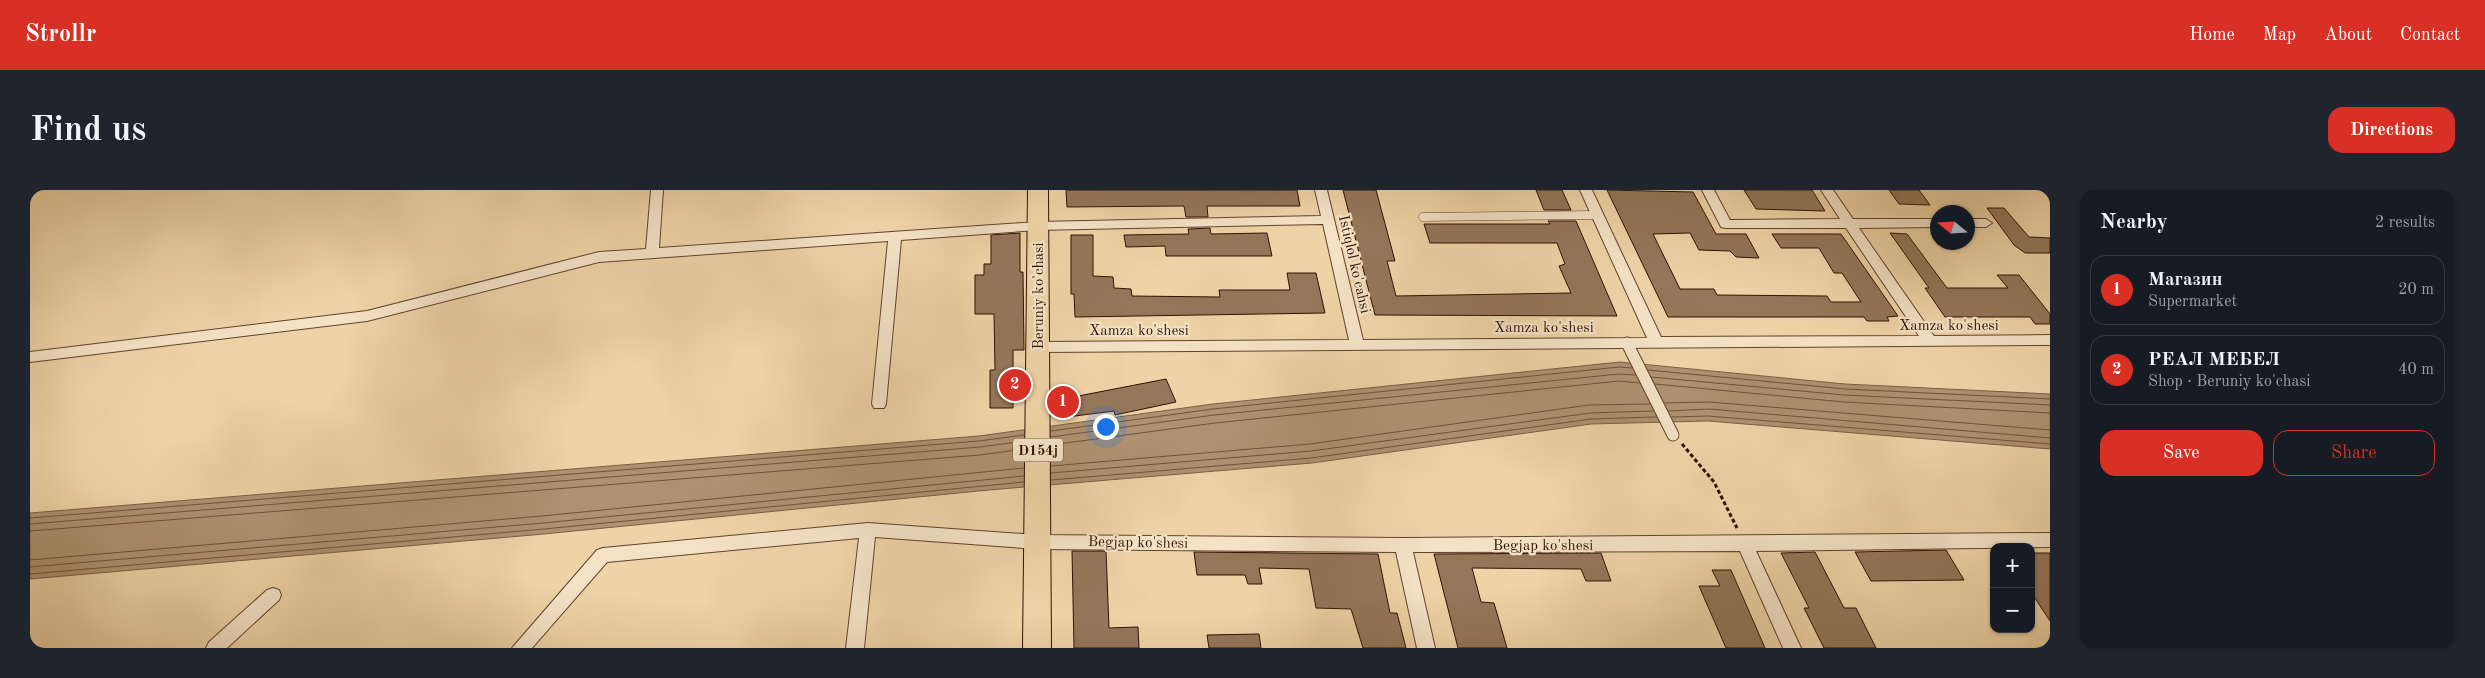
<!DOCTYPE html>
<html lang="en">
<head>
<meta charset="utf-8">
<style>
	:root { --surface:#171b24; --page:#20242c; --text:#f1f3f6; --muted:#9ea1a6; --line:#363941; --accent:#d93025 }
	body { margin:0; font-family:"Old Standard TT",serif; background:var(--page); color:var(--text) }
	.controls { position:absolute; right:15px; bottom:15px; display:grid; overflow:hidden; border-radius:10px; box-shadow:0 1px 4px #0004 }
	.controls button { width:45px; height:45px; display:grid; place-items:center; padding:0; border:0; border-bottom:1px solid var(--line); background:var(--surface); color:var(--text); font:25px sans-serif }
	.compass { position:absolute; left:1900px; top:15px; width:45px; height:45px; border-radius:50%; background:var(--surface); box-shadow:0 1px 4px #0004; rotate:288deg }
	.you { position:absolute; left:1075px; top:236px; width:18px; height:18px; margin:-12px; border:4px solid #fff; border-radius:50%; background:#1a73e8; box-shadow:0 0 0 8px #1a73e833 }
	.badge { display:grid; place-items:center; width:32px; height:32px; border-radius:50%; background:var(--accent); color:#fff; font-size:16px; font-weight:700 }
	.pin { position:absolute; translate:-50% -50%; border:2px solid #fff; box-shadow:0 1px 5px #0006 }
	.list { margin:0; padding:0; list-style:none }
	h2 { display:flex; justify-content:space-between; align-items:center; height:65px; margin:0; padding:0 20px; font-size:21px }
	h2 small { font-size:16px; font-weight:400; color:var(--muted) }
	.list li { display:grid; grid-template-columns:32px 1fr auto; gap:15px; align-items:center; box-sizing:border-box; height:70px; margin:0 10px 10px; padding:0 10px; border:1px solid var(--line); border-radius:15px }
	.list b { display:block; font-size:19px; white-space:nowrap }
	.list p { margin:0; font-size:16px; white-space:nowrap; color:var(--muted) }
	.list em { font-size:16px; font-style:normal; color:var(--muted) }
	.actions { display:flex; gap:10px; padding:15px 20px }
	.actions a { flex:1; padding:11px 0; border:1px solid var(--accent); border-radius:15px; text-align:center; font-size:18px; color:var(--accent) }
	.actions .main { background:var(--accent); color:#fff }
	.map { position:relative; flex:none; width:2020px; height:458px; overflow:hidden; border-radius:15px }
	header { display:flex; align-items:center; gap:30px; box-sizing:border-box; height:70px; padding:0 25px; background:var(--accent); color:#fff }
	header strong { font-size:24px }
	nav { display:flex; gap:28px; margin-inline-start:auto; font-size:18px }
	.intro { display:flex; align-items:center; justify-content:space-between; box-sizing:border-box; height:120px; padding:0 30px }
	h1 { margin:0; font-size:35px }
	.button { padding:12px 22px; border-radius:15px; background:var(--accent); color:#fff; font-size:18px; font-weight:700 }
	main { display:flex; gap:30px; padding:0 30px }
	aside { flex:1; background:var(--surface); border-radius:15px; box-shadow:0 1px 4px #0004 }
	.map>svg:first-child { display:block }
</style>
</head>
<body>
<header>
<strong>Strollr</strong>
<nav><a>Home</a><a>Map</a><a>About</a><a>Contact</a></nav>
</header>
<div class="intro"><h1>Find us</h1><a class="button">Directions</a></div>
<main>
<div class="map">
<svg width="2020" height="458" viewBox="0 0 2020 458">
	<rect width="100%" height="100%" fill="#eed3a7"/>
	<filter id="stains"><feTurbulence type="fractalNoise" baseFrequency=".004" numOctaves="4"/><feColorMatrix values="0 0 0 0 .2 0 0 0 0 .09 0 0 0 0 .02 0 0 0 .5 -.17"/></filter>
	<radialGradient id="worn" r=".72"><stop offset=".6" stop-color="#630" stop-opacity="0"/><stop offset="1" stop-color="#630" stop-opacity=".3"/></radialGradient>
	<polygon fill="#ae9170" stroke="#7c5e45" points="1590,172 1815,194 2020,204 2020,259 1678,231 1561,234 1282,273 959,300 514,344 0,389 0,323 949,246 1183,214"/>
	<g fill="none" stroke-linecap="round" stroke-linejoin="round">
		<g stroke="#70513a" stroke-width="1">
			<polyline points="1618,180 1815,199 2020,209"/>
			<polyline points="1621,187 1814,205 2020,215"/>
			<polyline points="1625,194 1814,212 2020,223"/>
			<polyline points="1635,213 1679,212 2020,240"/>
			<polyline points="1638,221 1679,219 2020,248"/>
			<polyline points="1642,227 1678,226 2020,254"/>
			<polyline points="1021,241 1183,219 1589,177 1602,178"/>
			<polyline points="1021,247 1184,225 1589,184 1605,185"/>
			<polyline points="1021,255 1185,233 1589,191 1609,193"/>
			<polyline points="1021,276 1280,254 1559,215 1620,214"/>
			<polyline points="1021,283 1281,261 1560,223 1623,221"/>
			<polyline points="1021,290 1281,268 1561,229 1626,227"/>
			<polyline points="0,328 949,251 994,245"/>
			<polyline points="0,334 950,257 994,251"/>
			<polyline points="0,341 950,265 994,259"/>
			<polyline points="0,370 512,326 994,278"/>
			<polyline points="0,377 513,333 994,286"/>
			<polyline points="0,384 514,339 994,292"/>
		</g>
	</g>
	<g fill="#947659" stroke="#321104">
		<polygon points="1036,0 1267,0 1270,16 1177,16 1178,27 1156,27 1154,16 1037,17"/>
		<polygon points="1313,0 1346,0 1365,71 1357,71 1366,106 1541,103 1529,76 1535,74 1527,53 1400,53 1394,34 1520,34 1518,31 1546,31 1587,126 1345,125"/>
		<polygon points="1506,0 1532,0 1541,20 1514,20"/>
		<polygon points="1577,0 1663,2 1686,44 1716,44 1729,68 1706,67 1700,61 1669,60 1660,43 1623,44 1650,99 1684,99 1687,105 1797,106 1801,112 1831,112 1812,83 1804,83 1789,58 1751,58 1742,44 1811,44 1868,126 1857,127 1859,131 1837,131 1834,127 1638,127"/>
		<polygon points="1714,0 1782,0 1795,21 1726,19"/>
		<polygon points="1859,0 1889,0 1900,15 1869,14"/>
		<polygon points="1957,18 1974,18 1999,47 2020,48 2020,63 1995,63 1984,55"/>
		<polygon points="1180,38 1181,44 1237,43 1242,66 1136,66 1135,56 1096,57 1094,45 1159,44 1158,39"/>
		<polygon points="990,43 990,82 993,82 994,160 983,160 983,218 960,218 960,180 965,180 964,124 945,124 945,85 954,85 954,74 961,74 961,45"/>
		<polygon points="1860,43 1877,44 1917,98 1978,98 1967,85 1989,85 2020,124 2020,134 2005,134 2000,127 1915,127 1895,98 1899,98"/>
		<polygon points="1041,45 1063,45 1063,86 1083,87 1084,98 1101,99 1102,106 1190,107 1189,100 1260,100 1257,83 1286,83 1295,123 1045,127 1044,104 1041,104"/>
		<polygon points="1136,189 1146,212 1085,225 1084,221 1037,227 1034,216 1038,208"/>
		<polygon points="1916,360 1934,390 1841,391 1825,362"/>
		<polygon points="1042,361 1076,361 1079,438 1108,437 1109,458 1044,458"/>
		<polygon points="1164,362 1348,364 1360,423 1367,423 1376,458 1333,458 1321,419 1286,418 1279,379 1229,378 1232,394 1218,394 1215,385 1167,385"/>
		<polygon points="1785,362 1814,418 1826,418 1846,458 1794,458 1774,418 1779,418 1751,363"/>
		<polygon points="1571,363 1581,391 1556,391 1551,379 1442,378 1451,412 1464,413 1477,458 1428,458 1404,364"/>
		<polygon points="2001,363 2020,363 2020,431 2001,402"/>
		<polygon points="1682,380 1701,380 1735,458 1696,458 1669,396 1690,396"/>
		<polygon points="1229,444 1231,458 1179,458 1177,445"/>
	</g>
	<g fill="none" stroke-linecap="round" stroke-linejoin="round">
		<g stroke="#61422d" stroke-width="9">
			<polyline id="service" points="1393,27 1567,25"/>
		</g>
		<g stroke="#61422d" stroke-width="13">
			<polyline id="pedestrian" points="1597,153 1643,245"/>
		</g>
		<g stroke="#61422d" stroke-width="2">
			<g id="minor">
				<polygon points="621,0 633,0 629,58 1008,32 1291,26 1285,0 1297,0 1333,150 1617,148 1550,0 1562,0 1631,147 1889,146 1816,38 1696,38 1691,37 1672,0 1684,0 1700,30 1810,29 1791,0 1803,0 1823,29 1908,29 1908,37 1829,38 1904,146 2020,145 2020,155 1009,162 1004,161 1002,157 1004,153 1009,152 1319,150 1293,34 1008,40 871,50 856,214 854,218 844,218 842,214 858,51 569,72 337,131 0,172 0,162 337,121 569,62 616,59"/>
				<polygon points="1938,29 1956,29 1962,33 1956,37 1938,37"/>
				<polygon points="838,333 1007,345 1373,348 2020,343 2020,357 1726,361 1771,458 1753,458 1710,361 1383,362 1405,458 1387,458 1366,362 1007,359 845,347 834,458 816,458 829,348 577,372 502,458 482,458 567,360 573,358"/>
				<polygon points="243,398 249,400 251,405 249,410 197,458 176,458 179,452 237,400"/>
			</g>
		</g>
		<g stroke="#321104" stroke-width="2">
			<polygon id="primary" points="998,0 1018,0 1021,458 993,458"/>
		</g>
		<polyline stroke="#321104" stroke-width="3" stroke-dasharray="4 2.5" stroke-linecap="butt" points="1652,254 1684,292 1707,338"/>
		<use href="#service" stroke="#f4e2c6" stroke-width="8"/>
		<use href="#pedestrian" stroke="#f4e2c6" stroke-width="11"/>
		<use href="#minor" fill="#f4e2c6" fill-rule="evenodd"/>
		<use href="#primary" fill="#eed3a7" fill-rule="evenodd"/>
	</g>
	<g text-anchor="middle" stroke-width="4.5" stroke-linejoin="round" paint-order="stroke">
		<rect fill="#f4e2c6" stroke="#6c503e" stroke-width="1" x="983" y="248.5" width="50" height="23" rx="4"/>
		<g font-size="14" font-weight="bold" fill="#321104">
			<text x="1008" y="265">D154j</text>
		</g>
		<g font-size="15" fill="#321104" stroke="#f4e2c6">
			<text transform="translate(1325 74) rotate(77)" y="5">Istiqlol ko'cahsi</text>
			<text transform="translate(1008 106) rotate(-90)" y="5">Beruniy ko'chasi</text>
			<text x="1919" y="140">Xamza ko'shesi</text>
			<text x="1514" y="142">Xamza ko'shesi</text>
			<text x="1109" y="145">Xamza ko'shesi</text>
			<text transform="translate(1108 352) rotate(1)" y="5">Begjap ko'shesi</text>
			<text x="1513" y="360">Begjap ko'shesi</text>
		</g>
	</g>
	<rect width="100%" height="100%" filter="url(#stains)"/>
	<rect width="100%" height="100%" fill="url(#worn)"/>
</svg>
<div class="controls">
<button>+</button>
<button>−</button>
</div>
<svg class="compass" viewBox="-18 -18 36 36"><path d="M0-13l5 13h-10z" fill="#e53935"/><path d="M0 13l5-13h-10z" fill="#9ea1a6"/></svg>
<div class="you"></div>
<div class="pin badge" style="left:1033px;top:212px">1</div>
<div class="pin badge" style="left:985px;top:195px">2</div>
</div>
<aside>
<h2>Nearby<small>2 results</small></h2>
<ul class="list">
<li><span class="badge">1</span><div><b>Магазин</b><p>Supermarket</p></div><em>20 m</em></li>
<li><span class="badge">2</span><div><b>РЕАЛ МЕБЕЛ</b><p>Shop · Beruniy ko'chasi</p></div><em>40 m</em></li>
</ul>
<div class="actions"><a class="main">Save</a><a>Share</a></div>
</aside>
</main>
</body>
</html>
